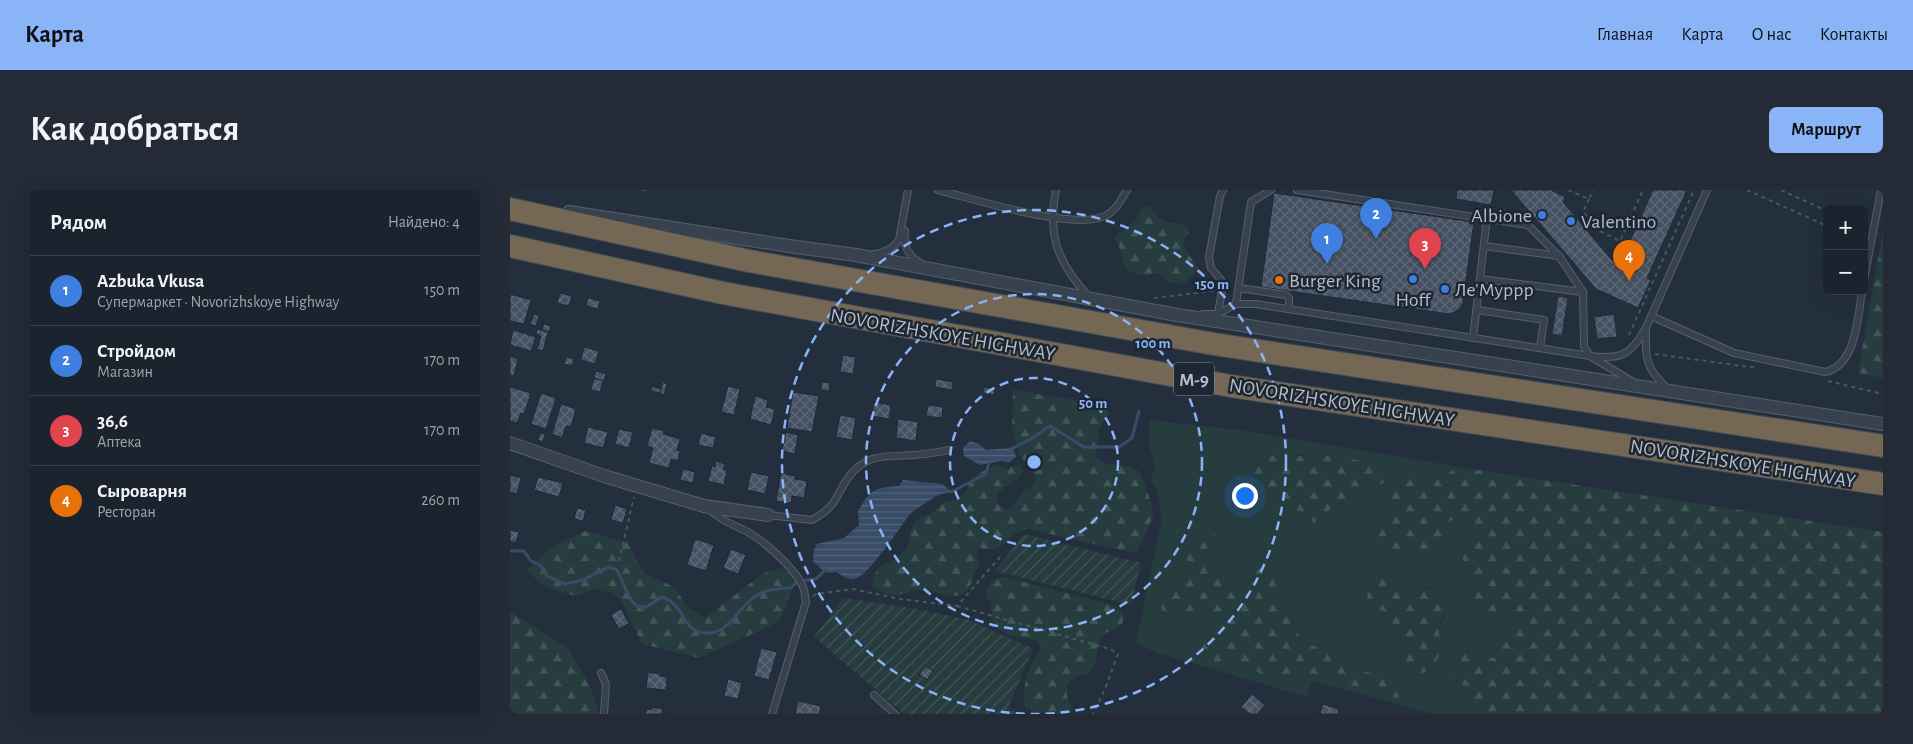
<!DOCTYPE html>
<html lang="ru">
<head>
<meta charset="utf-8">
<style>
	:root { --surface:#1b232e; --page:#242b36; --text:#f1f3f6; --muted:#a0a4aa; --line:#39404a; --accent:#8ab4f8 }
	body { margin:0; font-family:"Alegreya Sans",sans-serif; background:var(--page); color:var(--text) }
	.controls { position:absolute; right:15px; top:15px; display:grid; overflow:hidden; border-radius:8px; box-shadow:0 5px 20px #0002 }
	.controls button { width:45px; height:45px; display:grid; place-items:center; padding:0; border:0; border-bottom:1px solid var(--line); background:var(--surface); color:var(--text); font:25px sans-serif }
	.you { position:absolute; left:734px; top:305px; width:18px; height:18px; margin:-12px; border:4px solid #fff; border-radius:50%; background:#1a73e8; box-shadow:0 0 0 8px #1a73e833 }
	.badge { display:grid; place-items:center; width:32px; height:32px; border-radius:50%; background:var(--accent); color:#fff; font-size:16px; font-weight:700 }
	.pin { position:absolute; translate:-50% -41px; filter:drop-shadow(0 1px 2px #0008) }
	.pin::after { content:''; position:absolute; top:26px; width:18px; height:15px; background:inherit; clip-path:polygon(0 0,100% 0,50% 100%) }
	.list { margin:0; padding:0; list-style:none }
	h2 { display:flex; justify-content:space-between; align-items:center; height:65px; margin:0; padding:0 20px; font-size:21px }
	h2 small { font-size:16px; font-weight:400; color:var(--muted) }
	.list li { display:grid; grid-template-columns:32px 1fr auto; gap:15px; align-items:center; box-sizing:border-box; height:70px; padding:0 20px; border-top:1px solid var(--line) }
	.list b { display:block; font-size:19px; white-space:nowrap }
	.list p { margin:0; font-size:16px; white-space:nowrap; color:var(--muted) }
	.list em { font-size:16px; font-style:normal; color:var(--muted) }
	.map { position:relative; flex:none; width:1373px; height:524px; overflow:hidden; border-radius:8px }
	header { display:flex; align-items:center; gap:30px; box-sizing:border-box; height:70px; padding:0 25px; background:var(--accent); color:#111 }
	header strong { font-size:24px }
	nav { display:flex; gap:28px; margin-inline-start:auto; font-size:18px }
	.intro { display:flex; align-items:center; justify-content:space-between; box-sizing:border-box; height:120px; padding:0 30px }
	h1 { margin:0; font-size:35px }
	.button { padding:12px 22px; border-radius:8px; background:var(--accent); color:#111; font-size:18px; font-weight:700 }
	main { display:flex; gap:30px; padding:0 30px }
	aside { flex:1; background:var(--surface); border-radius:8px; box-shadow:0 5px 20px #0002 }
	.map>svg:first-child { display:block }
</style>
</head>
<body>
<header>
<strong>Карта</strong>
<nav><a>Главная</a><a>Карта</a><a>О нас</a><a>Контакты</a></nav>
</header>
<div class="intro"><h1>Как добраться</h1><a class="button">Маршрут</a></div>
<main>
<aside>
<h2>Рядом<small>Найдено: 4</small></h2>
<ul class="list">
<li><span class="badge" style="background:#3f7fe0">1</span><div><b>Azbuka Vkusa</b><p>Супермаркет · Novorizhskoye Highway</p></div><em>150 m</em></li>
<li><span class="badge" style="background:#3f7fe0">2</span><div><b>Стройдом</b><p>Магазин</p></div><em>170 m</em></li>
<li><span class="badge" style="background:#e0444e">3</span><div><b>36,6</b><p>Аптека</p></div><em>170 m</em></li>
<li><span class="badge" style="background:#e8710a">4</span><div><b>Сыроварня</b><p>Ресторан</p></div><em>260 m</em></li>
</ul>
</aside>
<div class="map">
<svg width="1373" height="524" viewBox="0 0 1373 524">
	<defs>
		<pattern id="forest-firs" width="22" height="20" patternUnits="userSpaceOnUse" patternTransform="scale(1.25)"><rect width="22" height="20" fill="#263c3f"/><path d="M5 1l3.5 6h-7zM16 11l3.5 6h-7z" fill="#435659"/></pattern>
		<pattern id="garden-furrows" width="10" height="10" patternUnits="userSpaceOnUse" patternTransform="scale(1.25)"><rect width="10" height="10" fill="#263c3f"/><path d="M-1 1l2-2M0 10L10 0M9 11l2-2" fill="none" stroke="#435659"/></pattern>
		<pattern id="water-rules" width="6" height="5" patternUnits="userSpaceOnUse" patternTransform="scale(1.25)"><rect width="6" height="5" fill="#394c67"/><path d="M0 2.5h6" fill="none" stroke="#53647b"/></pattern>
		<pattern id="building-cross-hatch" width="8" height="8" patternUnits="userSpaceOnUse" patternTransform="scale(1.25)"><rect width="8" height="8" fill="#455162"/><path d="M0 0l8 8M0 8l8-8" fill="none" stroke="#5d6877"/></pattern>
	</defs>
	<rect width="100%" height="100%" fill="#242f3e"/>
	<path fill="#263c3f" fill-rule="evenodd" d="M640 230 729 240 949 277 922 291 914 288 880 311 878 322 861 342 903 364 910 360H919L934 350 938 332 946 328 960 340C957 348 953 359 953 368 953 375 956 377 959 382 962 386 965 408 965 414 977 424 993 426 1008 427L1010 437 1004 442 995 443 989 460 983 468H974L966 464 949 494 958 496 964 504 970 521 976 524H924L802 491 797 507 648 463 626 453 652 328 647 300 641 289 645 275 638 252ZM792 265 880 290 827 314 804 333 777 313 758 306 773 267ZM676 364 700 378 706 385 716 388 729 399 737 398 745 383 766 384V402L782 428 789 446 803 456 829 461 851 479 860 483 878 487 900 503 886 508 800 485H791L784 492 752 485 735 473 726 471 718 474 698 450 716 445 720 436C690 414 695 413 661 429 639 416 655 388 675 383L678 375ZM894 395 905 400 922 397 935 427C926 439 929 447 931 461L895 454 890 446 883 440 872 421Z"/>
	<g fill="url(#forest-firs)">
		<path d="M639 16C643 19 644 22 647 26 653 34 667 33 676 36L679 42 674 49 673 56 689 79 674 94 659 92 648 83 633 85 618 81C610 70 614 60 604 49L608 44 626 31 631 18Z"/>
		<polygon points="1373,41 1373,188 1348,183"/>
		<path d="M503 200 593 215 599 223 589 238 586 266 589 270 594 273 621 277 627 280 631 284 642 315 643 327 627 362 614 361 519 339C493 342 499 365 470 358L466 363C471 381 467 374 463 388 453 420 431 399 411 400 403 400 396 403 388 405 379 407 370 401 362 397 365 370 378 378 393 363 403 354 396 340 408 329 412 326 418 325 422 323 427 319 431 313 437 311 441 310 445 311 448 309 457 305 458 295 462 287L485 275 497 279 503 276H510L513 281C506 296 485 295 487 313L496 320 502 318 514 300 521 298 526 288 509 264 502 238Z"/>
		<polygon points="755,264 773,267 812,265 866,273 880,290 827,314 804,333 777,313 758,306 742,293 745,279"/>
		<path d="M949 277 1373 342V524H976L970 521 964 514V504L958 496 949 494C941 481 944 472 956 463L983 468 989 460 988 451 995 443 1004 442 1010 437 1008 427C993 426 977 424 965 414 965 408 962 386 959 382 956 377 953 374 953 368 953 359 957 348 960 340L946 328 938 332 934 350 929 356 919 360H910L903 364 875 366 861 353V343L878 322 884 302 896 288 906 287 922 291Z"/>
		<path d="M695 336 704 344 709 352 700 378 706 385 716 388 729 399 737 398 751 375 762 376 766 384V402L782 428 789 446 803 456 829 461 851 479 860 483 878 486 901 503 886 508 800 485H791L784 492 776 494 752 485 735 473 726 471 710 476 696 465 692 457 698 450 716 445 720 436C690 414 695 414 661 429 639 415 655 388 675 383 679 373 676 372 676 363 677 352 687 342 695 336Z"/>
		<path d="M75 341 117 352 134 383 164 397 179 419 194 428 254 383 272 378 288 391C277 402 277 419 268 432L189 468 132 454 111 410 102 403 84 399 66 406 47 401 30 393 17 380 42 357Z"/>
		<path d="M868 385C883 385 890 395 903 399 913 402 922 393 931 403 945 417 931 425 929 437 928 445 932 453 931 460 930 469 920 479 913 483L897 479 891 472 894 454 890 446 883 440 872 421 858 409 856 400Z"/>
		<path d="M494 387 606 416C613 420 617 429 610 436 603 442 595 440 590 449 586 456 588 465 585 472 583 476 581 480 579 483L567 486 557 494V507L562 518 558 524 527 523 516 517C510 497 519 475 531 460V454L525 449 500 446 483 435 481 415 476 403 481 391Z"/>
		<polygon points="0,422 58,458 80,497 89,524 0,524"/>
	</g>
	<g fill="url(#garden-furrows)">
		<polygon points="514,344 631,373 621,415 485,381"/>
		<polygon points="333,408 408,419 459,430 523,459 498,518 510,524 394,524 304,447"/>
	</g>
	<g fill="url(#water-rules)">
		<polygon points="460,251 469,254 476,260 503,258 506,267 499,272 490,271 470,275 454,266 453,258"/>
		<path d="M393 290 432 294 442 302C439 303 434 303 431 304 429 304 403 321 402 322 390 335 359 387 344 389 338 390 331 385 326 382 315 385 311 379 303 371L304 360 307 354 334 348 349 335 348 321C361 299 364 298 389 296Z"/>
	</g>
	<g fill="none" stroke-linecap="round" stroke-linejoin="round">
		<g stroke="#394c67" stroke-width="3">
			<polyline points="501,259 521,249 540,236 574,257 609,257 622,248 629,221"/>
			<polyline points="441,302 476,284 480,268"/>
			<path d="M0 361H14L21 371 30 375 37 386 55 394 73 390 99 377 107 380 120 408 126 416 136 417 152 407C176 415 171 441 195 443 220 445 228 416 247 405 256 400 271 398 281 398L288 391 306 389 316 379"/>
		</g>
	</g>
	<g fill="url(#building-cross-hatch)" stroke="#1f2835">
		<polygon points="947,0 984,0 981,15 946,9"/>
		<polygon points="1001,0 1041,0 1055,7 1053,12 1101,69 1110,73 1143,0 1177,0 1137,88 1141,90 1128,118 1086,99"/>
		<polygon points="764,3 964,32 953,112 950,118 945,122 939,124 751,97"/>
		<polygon points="50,103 62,106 59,116 47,113"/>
		<polygon points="0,104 21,110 14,134 0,131"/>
		<polygon points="1048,106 1058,108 1052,146 1042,144"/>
		<polygon points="78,108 90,111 88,119 76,116"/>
		<polygon points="24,124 29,126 26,136 20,134"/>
		<polygon points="1104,124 1107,147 1087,149 1084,127"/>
		<polygon points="34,134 41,136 39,142 32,140"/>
		<polygon points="27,139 38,142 33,161 27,159 31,146 26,144"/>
		<polygon points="3,140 26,147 21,161 0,155"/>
		<polygon points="74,157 89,161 85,174 71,170"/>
		<polygon points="333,165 346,167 343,184 330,182"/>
		<polygon points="0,166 8,169 4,186 0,185"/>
		<polygon points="56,167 64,169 62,176 54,174"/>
		<polygon points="86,181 96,184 94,191 84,188"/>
		<polygon points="84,188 93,191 90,202 81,200"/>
		<polygon points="426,189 443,192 442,200 425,197"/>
		<polygon points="153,192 157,194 154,205 150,203"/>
		<polygon points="312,192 320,193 319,201 311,200"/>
		<polygon points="142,196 151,199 149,203 141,201"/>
		<polygon points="218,196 230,199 224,225 211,222"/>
		<polygon points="0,197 21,203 14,224 11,223 7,233 0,231"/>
		<polygon points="474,197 485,199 484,205 473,203"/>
		<polygon points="283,202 309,206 302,242 277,238"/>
		<polygon points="31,203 46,208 36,239 21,234"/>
		<polygon points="245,206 258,210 256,217 265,219 261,235 240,229"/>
		<polygon points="364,212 381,215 379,229 362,226"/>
		<polygon points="51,214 66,219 61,237 56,236 52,248 42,244"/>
		<polygon points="418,215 433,217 432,228 416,226"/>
		<polygon points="330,225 346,228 342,250 326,247"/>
		<polygon points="388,229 408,232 406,251 386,248"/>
		<polygon points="78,237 98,242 93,258 74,253"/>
		<polygon points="142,238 154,241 153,244 170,249 167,260 170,261 168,271 161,269 159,278 139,273 143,258 137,256"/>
		<polygon points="109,239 123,242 119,258 105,254"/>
		<polygon points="276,242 288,245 285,264 272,261"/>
		<polygon points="30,243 35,244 33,252 28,250"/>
		<polygon points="191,243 206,247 203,258 188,255"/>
		<polygon points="206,271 215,274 213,279 217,280 214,295 198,291 202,276 205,277"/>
		<polygon points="173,279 185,282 183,293 170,290"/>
		<polygon points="241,282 259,286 255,304 237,300"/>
		<polygon points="271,283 285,286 285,289 297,291 294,308 282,306 281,313 266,311"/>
		<polygon points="0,285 11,288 7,304 0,302"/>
		<polygon points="28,287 53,293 49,307 24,300"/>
		<polygon points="105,315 117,319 113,333 101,330"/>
		<polygon points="67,318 76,320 73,331 64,329"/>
		<polygon points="0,340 9,342 6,353 0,351"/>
		<polygon points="185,349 204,355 196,381 177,375"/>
		<polygon points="221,359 236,365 228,384 213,378"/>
		<polygon points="111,419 119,433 109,439 101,425"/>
		<polygon points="251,458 267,462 259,490 244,486"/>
		<polygon points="415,476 423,481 417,490 409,485"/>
		<polygon points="138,482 150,484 150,486 157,487 156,500 136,498"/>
		<polygon points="218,489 232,493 228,509 214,506"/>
		<polygon points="742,504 755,515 747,524 740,524 731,517"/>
		<polygon points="288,511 311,516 309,524 285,524"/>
		<polygon points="813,514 829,519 828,524 810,524"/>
		<polygon points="142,517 152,519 152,523 155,524 135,524 137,519 141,520"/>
	</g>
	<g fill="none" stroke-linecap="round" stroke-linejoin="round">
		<g stroke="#565f6c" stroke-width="8">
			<g id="service">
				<path d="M428 0C464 9 563 41 595 26 606 21 611 10 617 0"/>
				<path d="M546 0C537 46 548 73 579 107"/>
				<polyline points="787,0 1018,35 1049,66 1073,102 1074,156 1080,166 1125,193"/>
				<path d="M395 41C393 57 398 66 412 74"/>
				<polyline points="974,56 1049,66"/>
				<path d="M364 64C375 63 383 59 389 50L398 0"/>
				<polyline points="970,89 1073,102"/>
				<polyline points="1354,90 1371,0"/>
				<polyline points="729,98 776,105 779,108 779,119"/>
				<polyline points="726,114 741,12 761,0"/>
				<polyline points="967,120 1034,130 1030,158"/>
				<path d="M693 124H708L726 114H746L1080 166C1111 170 1121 165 1136 138L1197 0"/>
				<polyline points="708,124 712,100 711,90 701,78 699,67 710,6 713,0"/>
				<path d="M1141 126 1224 163 1315 182C1346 176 1348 127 1352 101"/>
				<path d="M1136 139C1135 169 1136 179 1158 199"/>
				<polyline points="963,148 977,28"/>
				<path d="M197 318C210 329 219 333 234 340 252 349 289 381 294 400 295 404 295 408 296 412L262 524"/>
				<path d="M258 325 302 330C328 315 323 310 338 288 356 262 378 267 404 265 415 264 427 263 438 260"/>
				<polyline points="91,483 96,494 94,524"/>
				<polyline points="364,505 385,524"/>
			</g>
		</g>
		<g stroke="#565f6c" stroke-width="14">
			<g id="minor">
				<polyline points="59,22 286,57 346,65 667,125 1373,234"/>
				<polyline points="0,253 94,286 194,316 258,325"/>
			</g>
		</g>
		<g stroke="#434c59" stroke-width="24">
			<g id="motorway">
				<polyline points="0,19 239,71 704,154 1373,256"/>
				<polyline points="0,56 213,103 721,196 1373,294"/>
			</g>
		</g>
		<g stroke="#44595c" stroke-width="2" stroke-dasharray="4 4" stroke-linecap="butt">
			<polyline points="132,0 139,0"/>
			<polyline points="1058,0 1079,9 1083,0"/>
			<polyline points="1237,0 1317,36"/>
			<polyline points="1271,0 1317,21"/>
			<polyline points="1079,9 1073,22 1090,41 1110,51 1133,0"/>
			<polyline points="644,108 704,101"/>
			<polyline points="1119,145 1184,0"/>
			<polyline points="1145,164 1247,178"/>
			<polyline points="1318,191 1373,204"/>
			<polyline points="109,371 124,307"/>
			<polyline points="303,406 306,404 343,399 390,409 447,416 490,367"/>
			<polyline points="447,416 600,459 608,464 595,499 583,524"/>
		</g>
		<use href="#service" stroke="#38414e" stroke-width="6"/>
		<use href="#minor" stroke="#38414e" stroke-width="12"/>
		<use href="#motorway" stroke="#746855" stroke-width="22"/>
	</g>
	<g fill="none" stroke="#8ab4f8" stroke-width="2.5" stroke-dasharray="9 6">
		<circle cx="524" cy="272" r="84"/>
		<circle cx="524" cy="272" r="168"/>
		<circle cx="524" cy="272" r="252"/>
	</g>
	<g fill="#3f7fe0" stroke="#1d2633" stroke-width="2">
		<circle cx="1032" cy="25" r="5"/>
		<circle cx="1061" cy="31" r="5"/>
		<circle cx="903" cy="89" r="5"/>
		<circle cx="935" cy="99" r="5"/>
	</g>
	<circle fill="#e8710a" stroke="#1d2633" stroke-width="2" cx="769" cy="90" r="5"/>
	<g text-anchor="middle" stroke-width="5" stroke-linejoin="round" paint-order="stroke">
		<rect fill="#1d2633" stroke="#878f9c" stroke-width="1" x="664" y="172.5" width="40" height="33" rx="4"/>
		<g font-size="19" font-weight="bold" fill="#b4bcc9">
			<text x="684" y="196">М-9</text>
		</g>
		<g font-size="20" fill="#b4bcc9" stroke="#1d2633" text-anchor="start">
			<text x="1022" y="32" text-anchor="end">Albione</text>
			<text x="1071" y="38">Valentino</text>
			<text x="779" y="97">Burger King</text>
			<text x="945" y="106">Ле'Муррр</text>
			<text x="903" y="116" text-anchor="middle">Hoff</text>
		</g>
		<g font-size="20" fill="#b4bcc9" stroke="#1d2633">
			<text transform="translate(433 144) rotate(10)" y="7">NOVORIZHSKOYE HIGHWAY</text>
			<text transform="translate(832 212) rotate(9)" y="7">NOVORIZHSKOYE HIGHWAY</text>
			<text transform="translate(1233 273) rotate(9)" y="7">NOVORIZHSKOYE HIGHWAY</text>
		</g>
	</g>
	<circle cx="524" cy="272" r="8" fill="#8ab4f8" stroke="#1d2633" stroke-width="2.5"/>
	<g font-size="15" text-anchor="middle" font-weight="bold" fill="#8ab4f8" stroke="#1d2633" stroke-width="5" stroke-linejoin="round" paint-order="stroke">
		<text x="702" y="99">150 m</text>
		<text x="643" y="158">100 m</text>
		<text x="583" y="218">50 m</text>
	</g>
</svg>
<div class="controls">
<button>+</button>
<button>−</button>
</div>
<div class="you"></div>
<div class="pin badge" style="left:817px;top:74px;background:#3f7fe0">1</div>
<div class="pin badge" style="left:866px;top:49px;background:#3f7fe0">2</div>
<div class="pin badge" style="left:915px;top:79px;background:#e0444e">3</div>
<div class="pin badge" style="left:1119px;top:91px;background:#e8710a">4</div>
</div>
</main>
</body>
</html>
